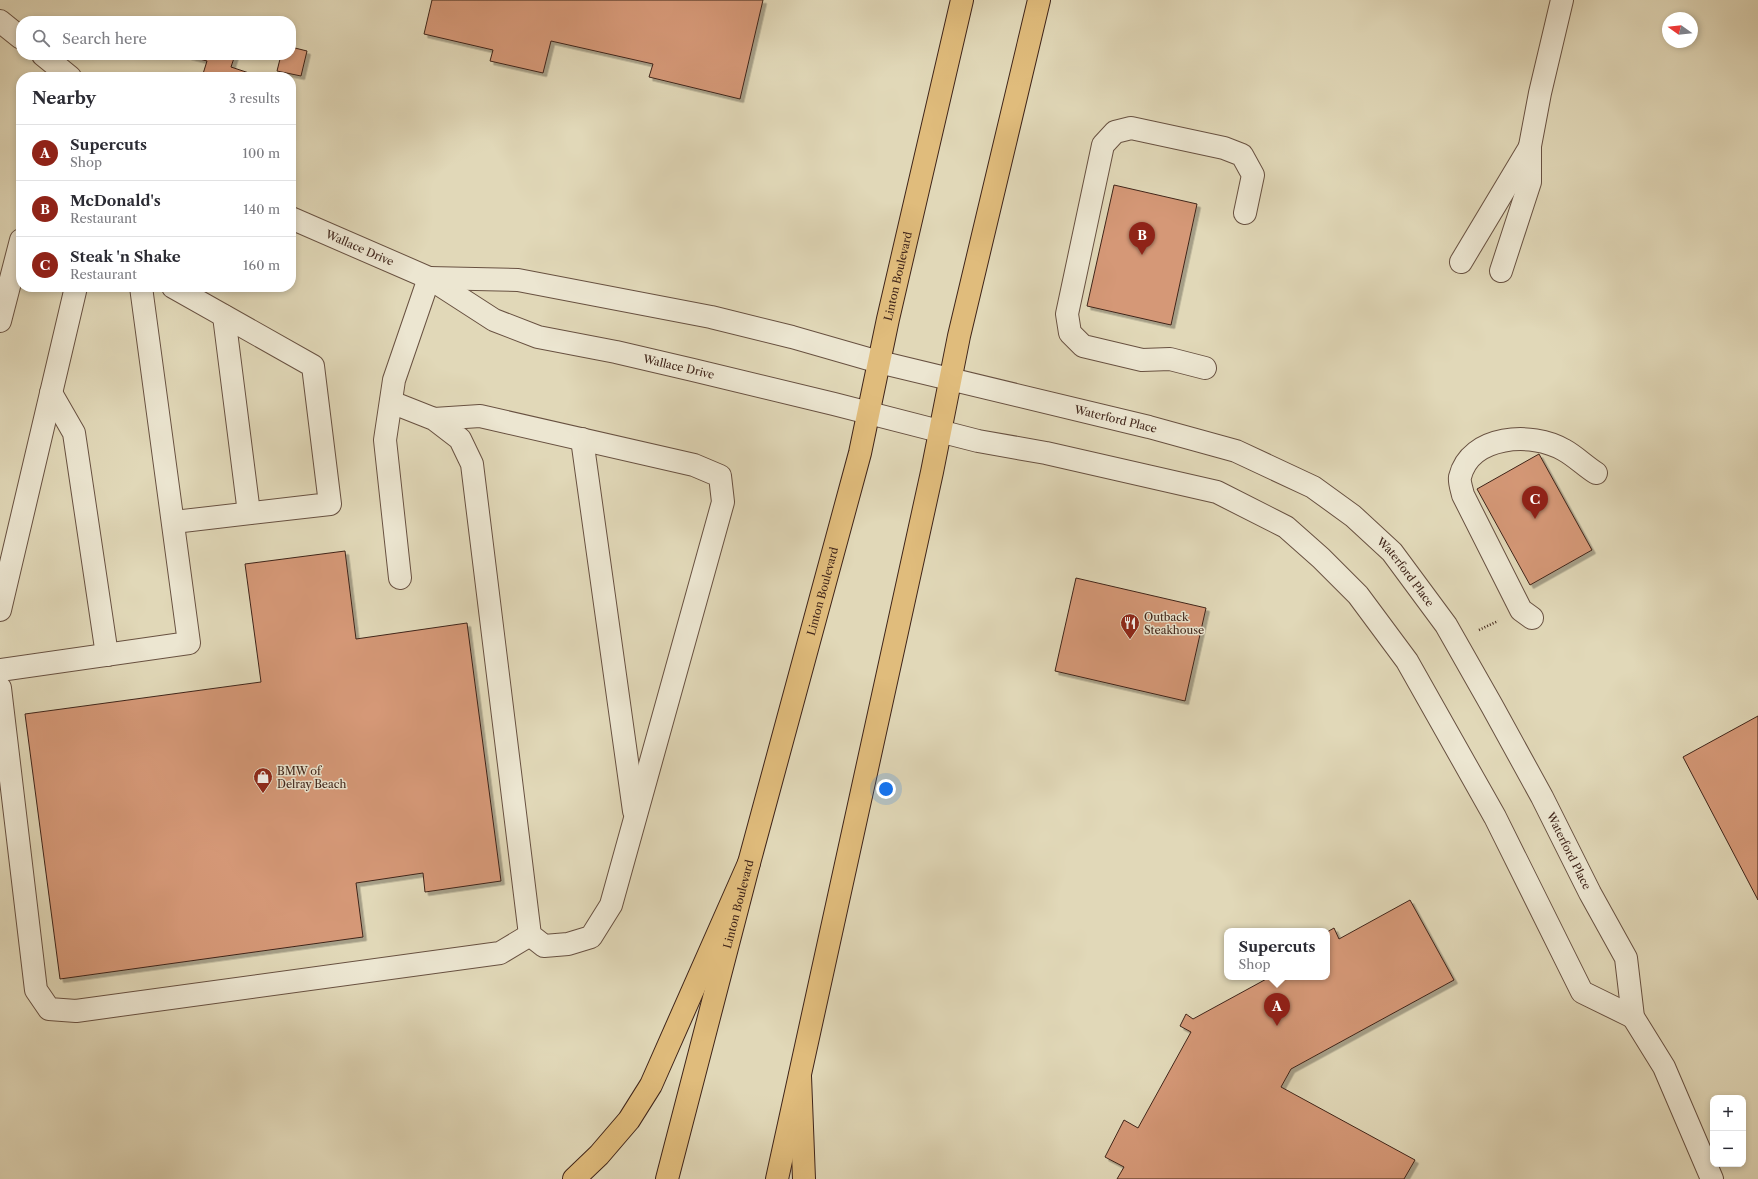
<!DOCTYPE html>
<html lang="en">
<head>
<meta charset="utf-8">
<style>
	:root { --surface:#fff; --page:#f7f7f7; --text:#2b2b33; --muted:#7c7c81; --line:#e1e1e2; --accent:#8f2418 }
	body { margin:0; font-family:"Libre Caslon Text",serif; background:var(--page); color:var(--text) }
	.controls { position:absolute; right:12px; bottom:12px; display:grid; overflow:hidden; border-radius:8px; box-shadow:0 2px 6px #0003 }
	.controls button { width:36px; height:36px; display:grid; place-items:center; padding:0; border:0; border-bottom:1px solid var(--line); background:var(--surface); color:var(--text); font:20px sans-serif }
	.compass { position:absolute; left:1662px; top:12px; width:36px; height:36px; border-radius:50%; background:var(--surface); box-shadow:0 2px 6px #0003; rotate:285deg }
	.you { position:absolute; left:886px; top:789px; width:14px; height:14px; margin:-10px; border:3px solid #fff; border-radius:50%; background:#1a73e8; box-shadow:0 0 0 6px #1a73e833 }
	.badge { display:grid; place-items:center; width:26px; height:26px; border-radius:50%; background:var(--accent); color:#fff; font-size:13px; font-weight:700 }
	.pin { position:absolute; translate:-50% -33px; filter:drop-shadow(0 1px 2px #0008) }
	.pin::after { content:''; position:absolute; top:21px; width:14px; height:12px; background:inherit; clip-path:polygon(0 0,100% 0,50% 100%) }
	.popup { position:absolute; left:1224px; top:928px; width:106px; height:52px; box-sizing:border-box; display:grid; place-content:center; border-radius:8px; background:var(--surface); filter:drop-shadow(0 1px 3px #0005); font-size:13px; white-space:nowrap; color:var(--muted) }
	.popup b { font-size:15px; color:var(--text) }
	.popup::after { content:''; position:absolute; left:50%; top:100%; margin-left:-8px; border:8px solid transparent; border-top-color:var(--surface) }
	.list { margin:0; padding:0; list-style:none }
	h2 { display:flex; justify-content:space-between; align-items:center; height:52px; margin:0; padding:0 16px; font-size:17px }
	h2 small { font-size:13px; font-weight:400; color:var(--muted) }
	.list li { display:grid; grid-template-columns:26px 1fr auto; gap:12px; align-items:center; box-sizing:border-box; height:56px; padding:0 16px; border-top:1px solid var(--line) }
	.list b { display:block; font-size:15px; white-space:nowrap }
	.list p { margin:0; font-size:13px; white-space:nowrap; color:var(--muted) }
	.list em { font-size:13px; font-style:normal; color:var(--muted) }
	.icon { flex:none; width:22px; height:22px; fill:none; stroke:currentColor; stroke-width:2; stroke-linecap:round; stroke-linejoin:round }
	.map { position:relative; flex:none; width:1758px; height:1179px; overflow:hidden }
	.search { position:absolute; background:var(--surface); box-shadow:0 2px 6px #0003; left:16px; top:16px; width:280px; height:44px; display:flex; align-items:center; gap:10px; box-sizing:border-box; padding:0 14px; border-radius:16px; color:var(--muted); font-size:15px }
	.panel { position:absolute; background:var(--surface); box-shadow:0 2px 6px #0003; left:16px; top:72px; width:280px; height:220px; border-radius:16px }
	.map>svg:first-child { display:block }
</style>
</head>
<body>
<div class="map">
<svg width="1758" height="1179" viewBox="0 0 1758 1179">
	<defs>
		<filter id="shadow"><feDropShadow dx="3.5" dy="3.5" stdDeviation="0" flood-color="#0004"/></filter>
	</defs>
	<rect width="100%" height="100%" fill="#e1d8b8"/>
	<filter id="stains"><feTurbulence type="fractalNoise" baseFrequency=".005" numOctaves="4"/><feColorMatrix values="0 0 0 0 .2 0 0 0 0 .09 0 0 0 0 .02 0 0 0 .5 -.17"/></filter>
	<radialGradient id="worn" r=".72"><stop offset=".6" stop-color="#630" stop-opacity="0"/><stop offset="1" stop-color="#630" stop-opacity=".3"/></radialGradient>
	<g fill="#d59877" stroke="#3f2419" filter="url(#shadow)">
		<polygon points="432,0 763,0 740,99 649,77 653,64 551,41 543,73 490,61 493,50 424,34"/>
		<polygon points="291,47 307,51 301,76 277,71 281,55 291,55"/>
		<polygon points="235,55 231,67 261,77 202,77 207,61 188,56"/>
		<polygon points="1114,185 1197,204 1171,325 1087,306"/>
		<polygon points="1539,454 1592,550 1530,585 1477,489"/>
		<polygon points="345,551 356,639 467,623 501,881 425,892 423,873 356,883 363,937 60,979 25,714 261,682 245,564"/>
		<polygon points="1076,578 1206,608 1185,701 1055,671"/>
		<polygon points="1758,716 1758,900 1683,757"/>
		<polygon points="1410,900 1454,980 1291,1069 1281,1087 1415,1160 1404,1179 1117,1179 1124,1167 1105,1157 1124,1120 1138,1128 1191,1032 1180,1026 1186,1014 1193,1019 1270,977 1327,977 1327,932 1334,928 1339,939"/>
	</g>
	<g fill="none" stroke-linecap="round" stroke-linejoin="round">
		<g stroke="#685141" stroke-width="24">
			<g id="minor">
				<polyline points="0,21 21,38"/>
				<polyline points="43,55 70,77"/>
				<path id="s1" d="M291 218 429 278 494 320 538 337 616 352 693 370 834 404 978 441 1046 453 1217 492 1286 527 1321 558 1358 595 1407 661 1495 817 1582 992 1633 1017"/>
				<polyline points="1461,262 1530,147"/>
				<polyline points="1501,271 1530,182 1530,146 1540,93 1562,0"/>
				<path id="s2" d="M429 278 518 280 711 317 792 337 879 362 1149 427 1236 451 1313 487 1353 516 1392 552 1446 625 1492 706 1542 797 1590 893 1626 958 1633 1017 1664 1067 1712 1179"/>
				<polyline points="173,287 313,366 330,504 174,522"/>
				<polyline points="224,316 249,513"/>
				<polyline points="0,321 21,240"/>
				<polyline points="1205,368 1170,359 1142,360 1083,346 1070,333 1067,314 1103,145 1115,132 1131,128 1224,148 1242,155 1253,175 1245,213"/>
				<polyline points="51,393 74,433 107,655"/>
				<polyline points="391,402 434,419 460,439 472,464 530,935 544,946 568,944 591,937 611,905 723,502 720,476 694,465 480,416 434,419"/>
				<polyline points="582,439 634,811"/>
				<polyline points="400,578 385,440 394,380 429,278"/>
				<polyline points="0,610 76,287"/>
				<path d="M1532 618 1521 610 1463 495C1462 490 1459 482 1460 477 1470 435 1532 431 1564 450 1575 456 1585 466 1596 473"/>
				<polyline points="0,670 189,643 141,287"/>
				<polyline points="0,688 36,990 49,1009 76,1011 500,953 530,935"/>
			</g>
		</g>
		<g stroke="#3f2419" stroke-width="24">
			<g id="major">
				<path id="s3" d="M667 1179 749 863 860 453 888 319 962 0"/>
				<polyline points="777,1179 932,472 959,336 1039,0"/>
			</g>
		</g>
		<g stroke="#3f2419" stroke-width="24">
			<g id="highway">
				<polyline points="800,1076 804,1179"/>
				<polyline points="574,1179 599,1155 629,1120 651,1085 749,863"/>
			</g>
		</g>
		<polyline stroke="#3f2419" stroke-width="2.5" stroke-dasharray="1 2" stroke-linecap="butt" points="1479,630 1498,621"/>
		<use href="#minor" stroke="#ece6d1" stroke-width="22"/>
		<use href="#major" stroke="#e0bc7c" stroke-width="22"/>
		<use href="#highway" stroke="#e0bc7c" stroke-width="22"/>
	</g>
	<defs>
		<g id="restaurant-pin" transform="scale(1)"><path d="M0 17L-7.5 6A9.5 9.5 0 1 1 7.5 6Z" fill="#8f2418" stroke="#ece6d1"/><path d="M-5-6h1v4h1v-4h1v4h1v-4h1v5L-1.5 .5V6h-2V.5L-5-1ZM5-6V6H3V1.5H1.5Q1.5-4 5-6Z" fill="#fff"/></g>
		<g id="shop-pin" transform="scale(1)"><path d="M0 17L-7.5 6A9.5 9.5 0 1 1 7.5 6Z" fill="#8f2418" stroke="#ece6d1"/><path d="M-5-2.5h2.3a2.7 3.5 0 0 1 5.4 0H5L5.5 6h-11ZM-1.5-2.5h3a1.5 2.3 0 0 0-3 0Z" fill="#fff"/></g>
	</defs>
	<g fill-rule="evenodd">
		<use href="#restaurant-pin" x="1130" y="623"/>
		<use href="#shop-pin" x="263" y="777"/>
	</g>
	<g text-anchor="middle" stroke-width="3" stroke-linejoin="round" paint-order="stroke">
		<g font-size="11" fill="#3f2419" stroke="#ece6d1">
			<text dy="4" stroke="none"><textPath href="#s1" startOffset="75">Wallace Drive</textPath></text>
			<text dy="4" stroke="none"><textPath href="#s3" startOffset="932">Linton Boulevard</textPath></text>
			<text dy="4" stroke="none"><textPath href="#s1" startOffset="419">Wallace Drive</textPath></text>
			<text dy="4" stroke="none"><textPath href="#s2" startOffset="703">Waterford Place</textPath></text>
			<text dy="4" stroke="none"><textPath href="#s2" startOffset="1039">Waterford Place</textPath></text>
			<text dy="4" stroke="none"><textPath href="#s3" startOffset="608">Linton Boulevard</textPath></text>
			<text dy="4" stroke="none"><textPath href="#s2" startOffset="1363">Waterford Place</textPath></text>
			<text dy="4" stroke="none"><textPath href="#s3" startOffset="284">Linton Boulevard</textPath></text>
		</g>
		<g font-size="11" fill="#3f2419" stroke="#ece6d1" text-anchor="start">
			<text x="1144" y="621">Outback<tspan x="1144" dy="13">Steakhouse</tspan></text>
			<text x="277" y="775">BMW of<tspan x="277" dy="13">Delray Beach</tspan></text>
		</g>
	</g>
	<rect width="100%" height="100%" filter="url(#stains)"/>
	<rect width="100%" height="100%" fill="url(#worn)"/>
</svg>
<div class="controls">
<button>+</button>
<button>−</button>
</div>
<svg class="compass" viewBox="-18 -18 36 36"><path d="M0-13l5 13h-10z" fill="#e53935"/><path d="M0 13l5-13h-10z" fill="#7c7c81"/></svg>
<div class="you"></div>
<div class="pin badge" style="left:1277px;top:1026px">A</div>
<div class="popup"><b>Supercuts</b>Shop</div>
<div class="pin badge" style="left:1142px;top:255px">B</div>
<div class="pin badge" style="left:1535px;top:519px">C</div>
<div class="search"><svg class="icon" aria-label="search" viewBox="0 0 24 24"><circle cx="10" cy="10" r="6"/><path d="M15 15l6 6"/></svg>Search here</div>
<section class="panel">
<h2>Nearby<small>3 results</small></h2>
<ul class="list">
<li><span class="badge">A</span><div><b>Supercuts</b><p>Shop</p></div><em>100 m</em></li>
<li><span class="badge">B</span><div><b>McDonald's</b><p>Restaurant</p></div><em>140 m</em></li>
<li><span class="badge">C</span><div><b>Steak 'n Shake</b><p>Restaurant</p></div><em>160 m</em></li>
</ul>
</section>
</div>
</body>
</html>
